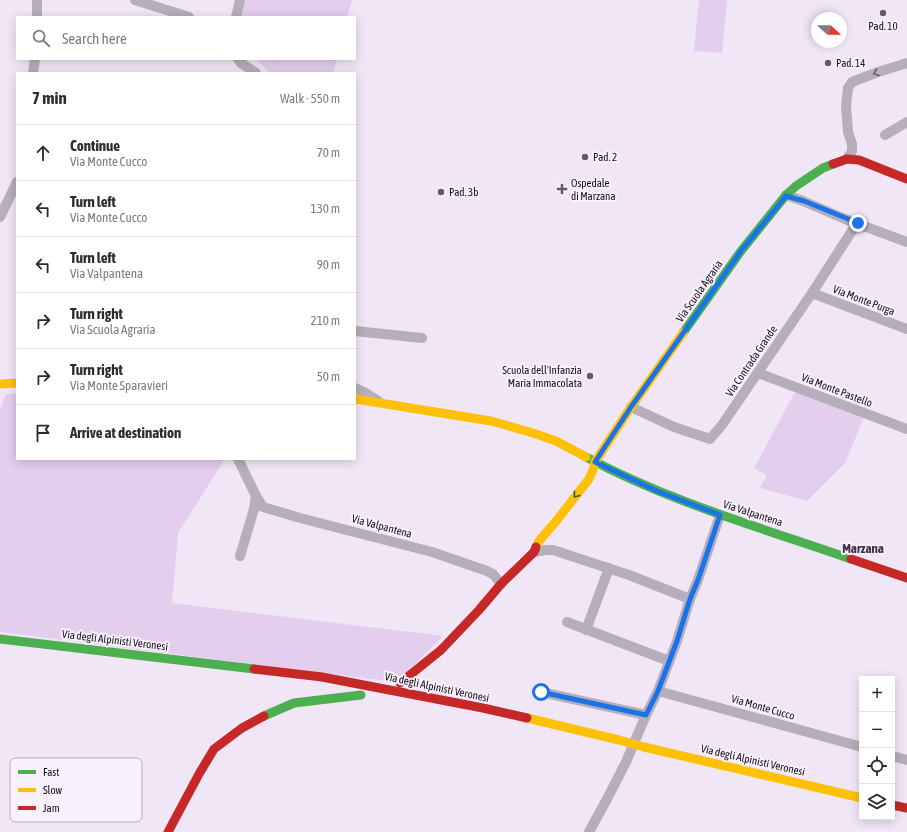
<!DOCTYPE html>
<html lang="en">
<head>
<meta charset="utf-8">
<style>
	:root { --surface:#fff; --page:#f7f7f7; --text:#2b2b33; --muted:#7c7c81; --line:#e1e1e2 }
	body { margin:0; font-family:"Asap Condensed",sans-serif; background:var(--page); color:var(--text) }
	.controls { position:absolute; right:12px; bottom:12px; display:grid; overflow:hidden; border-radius:0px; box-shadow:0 2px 10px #0003 }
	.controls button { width:36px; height:36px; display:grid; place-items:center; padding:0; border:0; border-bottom:1px solid var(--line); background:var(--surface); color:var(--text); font:20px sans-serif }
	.compass { position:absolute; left:811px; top:12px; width:36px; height:36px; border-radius:50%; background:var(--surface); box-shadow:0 2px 10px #0003; rotate:111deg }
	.stop { position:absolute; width:12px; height:12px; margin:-9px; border:3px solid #1a73e8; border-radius:50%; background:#fff }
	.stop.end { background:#1a73e8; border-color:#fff; box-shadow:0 1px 4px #0008 }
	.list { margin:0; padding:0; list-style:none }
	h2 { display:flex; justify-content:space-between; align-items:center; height:52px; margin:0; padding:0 16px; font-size:17px }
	h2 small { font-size:13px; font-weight:400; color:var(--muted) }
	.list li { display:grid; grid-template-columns:26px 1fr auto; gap:12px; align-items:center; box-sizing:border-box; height:56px; padding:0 16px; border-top:1px solid var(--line) }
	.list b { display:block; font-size:15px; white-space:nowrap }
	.list p { margin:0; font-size:13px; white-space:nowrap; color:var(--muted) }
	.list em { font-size:13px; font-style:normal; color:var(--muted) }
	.icon { flex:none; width:22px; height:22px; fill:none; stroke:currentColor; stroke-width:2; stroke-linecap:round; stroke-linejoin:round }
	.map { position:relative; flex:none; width:907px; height:832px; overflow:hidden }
	.search { position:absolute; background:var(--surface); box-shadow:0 2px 10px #0003; left:16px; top:16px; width:340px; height:44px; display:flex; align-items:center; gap:10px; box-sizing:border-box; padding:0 14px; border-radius:0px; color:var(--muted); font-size:15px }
	.panel { position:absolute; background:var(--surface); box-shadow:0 2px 10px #0003; left:16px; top:72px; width:340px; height:388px; border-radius:0px }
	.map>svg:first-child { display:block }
</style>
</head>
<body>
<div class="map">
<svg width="907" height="832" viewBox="0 0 907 832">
	<rect width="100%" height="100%" fill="#f1e6f6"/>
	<g fill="#e3ceed">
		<polygon points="242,0 352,0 347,17 238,17"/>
		<polygon points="699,0 727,0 722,53 694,51"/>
		<polygon points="256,59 337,59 333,73 270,73"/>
		<polygon points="796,390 865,415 845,463 807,501 760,488 767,475 754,468"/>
		<polygon points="17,393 17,459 225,459 178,533 172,603 443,636 409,670 395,682 0,632 0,409 6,394"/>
	</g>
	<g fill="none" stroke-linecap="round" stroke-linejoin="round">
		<g stroke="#b6aeba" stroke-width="10">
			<polyline points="135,0 189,17"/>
			<polyline points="37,17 37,0"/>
			<polyline points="236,17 240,0"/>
			<polyline points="238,59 241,63 256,73"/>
			<polyline points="33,73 35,59"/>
			<polyline points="885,135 907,122"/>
			<polyline points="847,159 852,151 852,144 848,132 846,106 848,88 852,82 878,72 907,63"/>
			<polyline points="786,195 803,201 845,219 907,242"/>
			<polyline points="0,217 17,182"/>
			<polyline points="812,293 907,329"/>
			<polyline points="355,331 422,338"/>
			<polyline points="758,373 907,429"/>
			<polyline points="355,388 364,392 378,401"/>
			<polyline points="631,407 674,427 710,439 722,425 812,293 857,223"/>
			<polyline points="238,459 256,496 263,507 300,518 432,552 487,571 493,574 501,584"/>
			<polyline points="534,552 546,550 553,550 629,575 690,599"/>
			<polyline points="240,556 254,509 256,496"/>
			<polyline points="567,622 669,661"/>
			<polyline points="586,630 609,568"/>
			<polyline points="658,691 862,747"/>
			<polyline points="541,692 646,715"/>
			<polyline points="892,756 907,760"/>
			<polyline points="589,832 607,799 626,762 646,715 658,691 677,641 690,599 698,580 720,515"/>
		</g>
		<g stroke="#4caf50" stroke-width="9">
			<polyline points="683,333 741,251 786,195 796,186 823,168 833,164"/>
			<path d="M586 457C670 502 762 528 851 559"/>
			<polyline points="0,639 254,669"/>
			<polyline points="264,716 294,703 361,695"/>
		</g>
		<g stroke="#ffc107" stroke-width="9">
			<polyline points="0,384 17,383"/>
			<polyline points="355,399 491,421 533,433 556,441 586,457"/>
			<polyline points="536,547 539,541 557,520 589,479 593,470 595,462 631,407 683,333"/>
			<polyline points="527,718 619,740"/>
			<polyline points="644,747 862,798"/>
		</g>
		<g stroke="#c62828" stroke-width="9">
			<polyline points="833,164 847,159 859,160 907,179"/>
			<polyline points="851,559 907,578"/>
			<polyline points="254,669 322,677 483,708 527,718"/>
			<polyline points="400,683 441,650 479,610 501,584 534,552 536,547"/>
			<polyline points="892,805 907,808"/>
			<polyline points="168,832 199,774 214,749 242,728 264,716"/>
		</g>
		<polyline stroke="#ffc107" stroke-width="9" points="619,740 644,747"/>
	</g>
	<defs><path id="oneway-chevron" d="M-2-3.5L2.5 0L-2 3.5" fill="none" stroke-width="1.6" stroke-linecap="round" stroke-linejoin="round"/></defs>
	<use stroke="#665e6a" href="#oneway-chevron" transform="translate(876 73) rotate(160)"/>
	<use stroke="#315f34" href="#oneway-chevron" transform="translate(576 495) rotate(128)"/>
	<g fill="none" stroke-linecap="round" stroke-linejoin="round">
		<polyline stroke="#1a73e8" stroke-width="5" points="541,692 646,715 658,691 677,641 690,599 698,580 720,515 657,491 595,462 631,407 741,251 786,196 804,201 858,223"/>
	</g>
	<g fill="#635a66" stroke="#f9f1fd" stroke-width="1.5">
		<circle cx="883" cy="13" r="4"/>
		<circle cx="828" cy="63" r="4"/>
		<circle cx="585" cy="157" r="4"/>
		<path d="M560 183h4v4h4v4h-4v4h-4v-4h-4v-4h4z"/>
		<circle cx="441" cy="192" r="4"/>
		<circle cx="590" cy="376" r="4"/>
	</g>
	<g text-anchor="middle" stroke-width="4" stroke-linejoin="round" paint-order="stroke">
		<g font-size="11" fill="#160f19" stroke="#f9f1fd" text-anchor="start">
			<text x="883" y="30" text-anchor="middle">Pad. 10</text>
			<text x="836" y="67">Pad. 14</text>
			<text x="593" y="161">Pad. 2</text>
			<text x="571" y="187">Ospedale<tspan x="571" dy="13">di Marzana</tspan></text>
			<text x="449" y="196">Pad. 3b</text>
			<text x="582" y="374" text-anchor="end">Scuola dell'Infanzia<tspan x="582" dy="13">Maria Immacolata</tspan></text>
		</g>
		<g font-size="11" fill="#160f19" stroke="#f9f1fd">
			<text transform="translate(699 291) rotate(-55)" y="4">Via Scuola Agraria</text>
			<text transform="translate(864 300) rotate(21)" y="4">Via Monte Purga</text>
			<text transform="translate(751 361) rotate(-56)" y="4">Via Contrada Grande</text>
			<text transform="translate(837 390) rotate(21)" y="4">Via Monte Pastello</text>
			<text transform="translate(753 513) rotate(18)" y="4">Via Valpantena</text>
			<text transform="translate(382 526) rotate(15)" y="4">Via Valpantena</text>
			<text transform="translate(115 640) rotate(7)" y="4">Via degli Alpinisti Veronesi</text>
			<text transform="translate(437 687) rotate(12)" y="4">Via degli Alpinisti Veronesi</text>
			<text transform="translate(763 707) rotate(16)" y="4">Via Monte Cucco</text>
			<text transform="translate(753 760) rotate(13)" y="4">Via degli Alpinisti Veronesi</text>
		</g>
		<g font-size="13" font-weight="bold" fill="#403048" stroke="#f9f1fd">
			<text x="863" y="553">Marzana</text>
		</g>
	</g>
	<rect x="10" y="758" width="132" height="64" rx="6" fill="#f9f1fd" stroke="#b5adb9" stroke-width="1"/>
	<rect x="18" y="770" width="18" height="4" fill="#4caf50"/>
	<rect x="18" y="788" width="18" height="4" fill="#ffc107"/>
	<rect x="18" y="806" width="18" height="4" fill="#c62828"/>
	<g font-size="11" fill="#160f19">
		<text x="43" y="776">Fast</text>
		<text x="43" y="794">Slow</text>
		<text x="43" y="812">Jam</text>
	</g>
</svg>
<div class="controls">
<button>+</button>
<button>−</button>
<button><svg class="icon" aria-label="locate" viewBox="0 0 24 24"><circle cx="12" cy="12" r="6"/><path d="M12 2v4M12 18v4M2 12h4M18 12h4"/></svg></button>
<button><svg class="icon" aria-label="layers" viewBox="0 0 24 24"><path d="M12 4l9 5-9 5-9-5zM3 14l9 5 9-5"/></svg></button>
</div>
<svg class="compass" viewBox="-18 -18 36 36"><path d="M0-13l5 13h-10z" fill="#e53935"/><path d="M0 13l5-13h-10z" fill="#7c7c81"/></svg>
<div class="stop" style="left:541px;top:692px"></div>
<div class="stop end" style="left:858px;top:223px"></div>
<div class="search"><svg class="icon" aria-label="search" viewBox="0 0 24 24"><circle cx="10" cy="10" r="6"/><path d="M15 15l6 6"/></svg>Search here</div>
<section class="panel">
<h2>7 min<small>Walk · 550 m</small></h2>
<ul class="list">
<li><svg class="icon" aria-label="ahead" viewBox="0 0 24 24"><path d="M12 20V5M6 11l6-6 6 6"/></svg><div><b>Continue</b><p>Via Monte Cucco</p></div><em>70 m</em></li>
<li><svg class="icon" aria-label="left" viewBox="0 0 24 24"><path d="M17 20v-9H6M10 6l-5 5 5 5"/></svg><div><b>Turn left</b><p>Via Monte Cucco</p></div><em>130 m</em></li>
<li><svg class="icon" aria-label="left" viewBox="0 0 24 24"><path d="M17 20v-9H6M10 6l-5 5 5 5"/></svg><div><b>Turn left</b><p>Via Valpantena</p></div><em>90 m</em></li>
<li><svg class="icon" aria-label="right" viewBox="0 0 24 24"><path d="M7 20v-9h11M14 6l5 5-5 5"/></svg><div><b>Turn right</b><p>Via Scuola Agraria</p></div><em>210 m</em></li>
<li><svg class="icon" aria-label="right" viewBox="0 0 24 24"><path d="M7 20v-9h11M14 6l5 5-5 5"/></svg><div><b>Turn right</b><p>Via Monte Sparavieri</p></div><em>50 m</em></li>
<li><svg class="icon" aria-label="arrive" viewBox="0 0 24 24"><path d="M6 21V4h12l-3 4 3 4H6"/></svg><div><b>Arrive at destination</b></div></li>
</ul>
</section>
</div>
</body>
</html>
